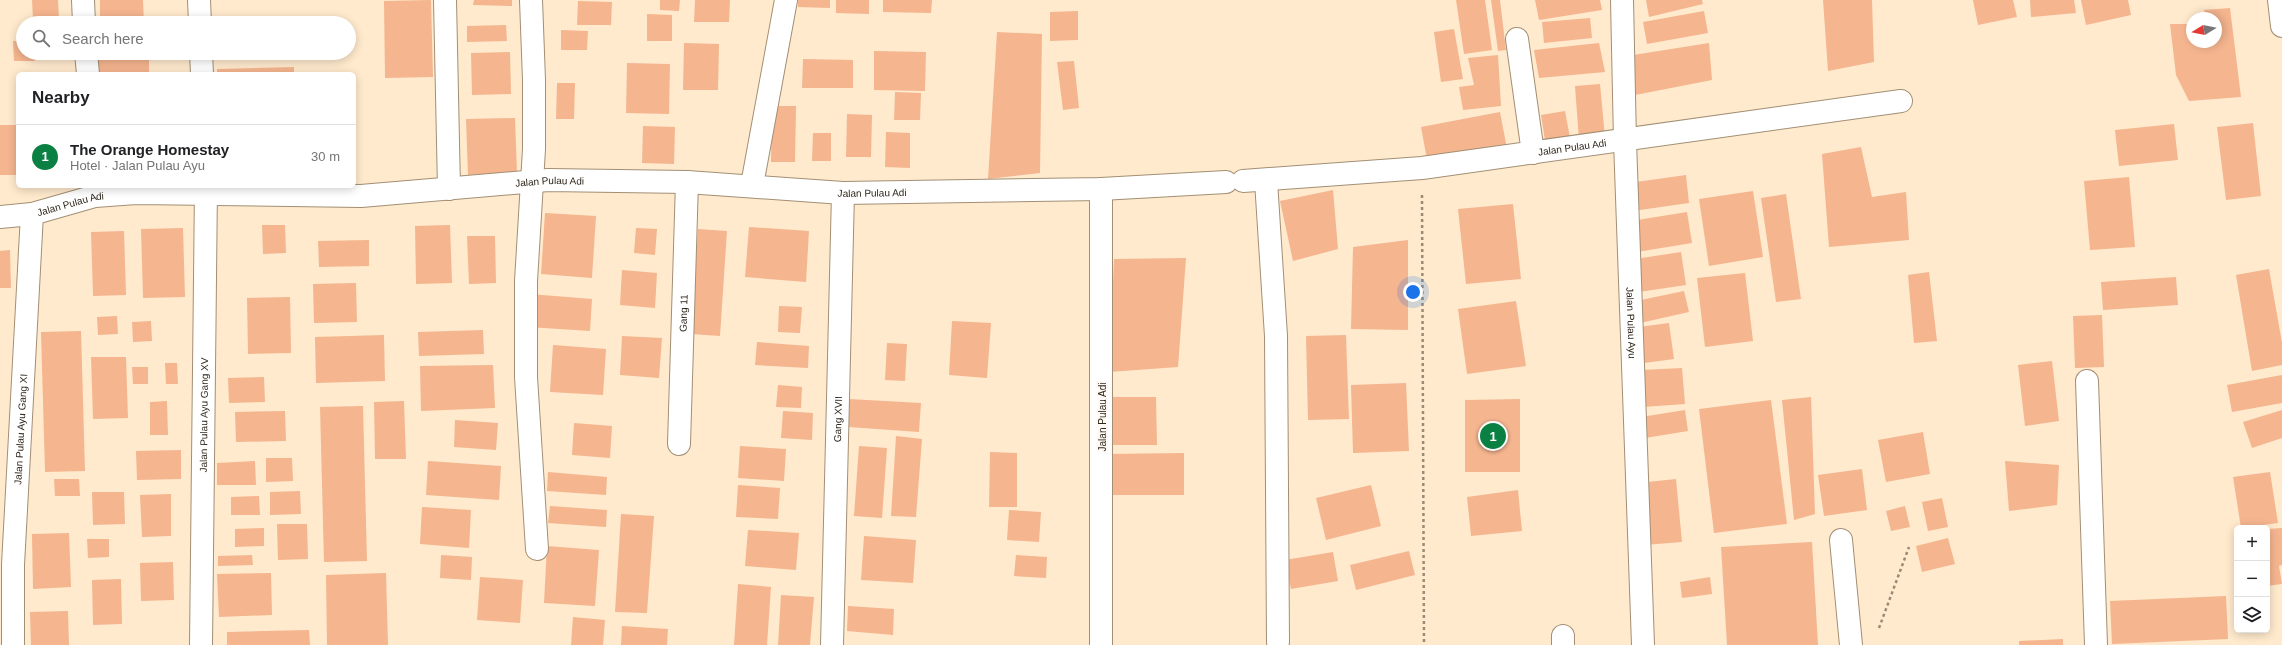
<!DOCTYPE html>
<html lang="en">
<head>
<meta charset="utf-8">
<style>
	:root { --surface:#fff; --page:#f6f6f6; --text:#202124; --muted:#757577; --line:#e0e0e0; --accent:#0b8043 }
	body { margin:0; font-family:Arial,sans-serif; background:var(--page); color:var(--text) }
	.controls { position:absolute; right:12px; bottom:12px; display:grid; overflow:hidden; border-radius:6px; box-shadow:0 2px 10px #0003 }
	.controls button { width:36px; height:36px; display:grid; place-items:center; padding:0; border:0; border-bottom:1px solid var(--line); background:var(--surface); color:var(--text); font:20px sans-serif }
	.compass { position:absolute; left:2186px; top:12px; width:36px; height:36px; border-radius:50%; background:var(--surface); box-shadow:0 2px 10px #0003; rotate:260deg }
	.you { position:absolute; left:1413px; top:292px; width:14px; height:14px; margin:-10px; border:3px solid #fff; border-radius:50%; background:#1a73e8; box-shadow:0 0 0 6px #1a73e833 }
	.badge { display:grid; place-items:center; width:26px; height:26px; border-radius:50%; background:var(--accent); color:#fff; font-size:13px; font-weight:700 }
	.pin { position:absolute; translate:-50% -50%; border:2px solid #fff; box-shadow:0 1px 4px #0006 }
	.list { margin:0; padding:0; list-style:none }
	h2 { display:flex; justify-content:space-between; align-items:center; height:52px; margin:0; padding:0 16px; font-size:17px }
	h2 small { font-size:13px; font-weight:400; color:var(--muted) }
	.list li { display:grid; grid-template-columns:26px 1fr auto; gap:12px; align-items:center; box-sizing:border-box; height:64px; padding:0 16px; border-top:1px solid var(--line) }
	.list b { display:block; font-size:15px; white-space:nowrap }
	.list p { margin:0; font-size:13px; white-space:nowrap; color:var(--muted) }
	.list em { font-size:13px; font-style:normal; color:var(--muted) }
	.icon { flex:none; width:22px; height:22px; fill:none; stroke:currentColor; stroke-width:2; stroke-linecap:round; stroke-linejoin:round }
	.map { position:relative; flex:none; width:2282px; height:645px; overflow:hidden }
	.search { position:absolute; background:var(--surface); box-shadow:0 2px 10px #0003; left:16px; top:16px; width:340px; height:44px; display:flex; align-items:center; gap:10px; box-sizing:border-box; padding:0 14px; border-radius:22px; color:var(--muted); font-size:15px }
	.panel { position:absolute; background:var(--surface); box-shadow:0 2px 10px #0003; left:16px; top:72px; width:340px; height:116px; border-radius:6px }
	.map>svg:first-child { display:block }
</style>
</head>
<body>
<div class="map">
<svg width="2282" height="645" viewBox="0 0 2282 645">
	<rect width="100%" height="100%" fill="#ffeacd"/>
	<g fill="#f5b58f">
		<polygon points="32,0 58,0 59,20 33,20"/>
		<polygon points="100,0 143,0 144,23 100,23"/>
		<polygon points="431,0 433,77 385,78 384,1"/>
		<polygon points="474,0 512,0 512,6 473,5"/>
		<polygon points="660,0 680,0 679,11 660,10"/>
		<polygon points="695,0 730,0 729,22 694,22"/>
		<polygon points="798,0 830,0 830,8 798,7"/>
		<polygon points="836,0 869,0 869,14 836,13"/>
		<polygon points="883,0 932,0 931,13 883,12"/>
		<polygon points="1456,0 1485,0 1492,50 1464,54"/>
		<polygon points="1491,0 1500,0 1506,50 1498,51"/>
		<polygon points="1535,0 1600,0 1602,10 1539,20"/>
		<polygon points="1646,0 1702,0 1703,4 1649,17"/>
		<polygon points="1823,0 1872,0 1874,62 1828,71"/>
		<polygon points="1973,0 2013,0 2017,17 1978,25"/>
		<polygon points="2030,0 2074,0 2076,13 2031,17"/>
		<polygon points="2081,0 2128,0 2131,15 2086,25"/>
		<polygon points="578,1 612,2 611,25 577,25"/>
		<polygon points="2230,8 2241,97 2189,101 2176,75 2170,24 2192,24 2192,42 2216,42 2216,18 2207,18 2204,10"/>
		<polygon points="1078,11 1078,40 1050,41 1050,12"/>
		<polygon points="1704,11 1708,33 1647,44 1643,22"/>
		<polygon points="647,14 672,15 672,41 647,41"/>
		<polygon points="1590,18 1592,38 1544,43 1542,22"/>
		<polygon points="506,25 507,41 467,42 467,26"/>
		<polygon points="1454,29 1463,79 1441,82 1434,32"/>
		<polygon points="561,30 588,31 587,50 561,50"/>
		<polygon points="997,32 1042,34 1040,173 988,179"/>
		<polygon points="13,41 23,41 23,53 35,53 35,61 14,61"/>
		<polygon points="684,43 719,44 718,90 683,90"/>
		<polygon points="1599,43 1605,72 1539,78 1534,50"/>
		<polygon points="1709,43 1712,80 1630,96 1627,56"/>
		<polygon points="874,51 926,52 925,91 874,90"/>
		<polygon points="510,52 511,94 472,95 471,53"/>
		<polygon points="1498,55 1501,106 1463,110 1459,87 1474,85 1468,58"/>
		<polygon points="149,58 149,74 97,74 97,59"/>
		<polygon points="803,59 853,60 853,88 802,88"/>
		<polygon points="1074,61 1079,108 1063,110 1057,62"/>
		<polygon points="627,63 670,64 669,114 626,113"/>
		<polygon points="294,67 294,74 217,74 217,69"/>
		<polygon points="557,83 575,83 574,119 556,119"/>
		<polygon points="1600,84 1605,137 1579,140 1575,86"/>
		<polygon points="895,92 921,93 920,120 894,120"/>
		<polygon points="772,106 796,106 795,162 771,162"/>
		<polygon points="1565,111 1571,143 1546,147 1541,115"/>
		<polygon points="1500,112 1507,149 1428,165 1421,127"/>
		<polygon points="847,114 872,115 871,157 846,157"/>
		<polygon points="515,118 517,173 468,175 466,119"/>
		<polygon points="2253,123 2261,196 2226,200 2217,127"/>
		<polygon points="2174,124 2178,160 2119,166 2115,130"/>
		<rect x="0" y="125" width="18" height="50"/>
		<polygon points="643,126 675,127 674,164 642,163"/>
		<polygon points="886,132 910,133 910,168 885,167"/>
		<polygon points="813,133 831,133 831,161 812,161"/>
		<polygon points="1861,147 1872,197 1906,192 1909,240 1829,247 1822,154"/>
		<polygon points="1686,175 1689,203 1633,211 1629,183"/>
		<polygon points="2129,177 2135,247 2090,250 2084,181"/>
		<polygon points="1333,190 1338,249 1293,261 1280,201"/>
		<polygon points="1753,191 1763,257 1709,266 1699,199"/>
		<polygon points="1786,194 1801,299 1776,302 1761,198"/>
		<polygon points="1513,204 1521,279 1466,284 1458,209"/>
		<polygon points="1687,212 1692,243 1637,252 1631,221"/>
		<polygon points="545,213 596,216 592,278 541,274"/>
		<polygon points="262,225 285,225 286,253 263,254"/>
		<polygon points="450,225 452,283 416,284 415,226"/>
		<polygon points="749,227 809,231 806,282 745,277"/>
		<polygon points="183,228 185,297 143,298 141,229"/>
		<polygon points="636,228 657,229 655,255 634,253"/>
		<polygon points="698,229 727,231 720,336 691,334"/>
		<polygon points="124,231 126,295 93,296 91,232"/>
		<polygon points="467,236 495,236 496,283 469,284"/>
		<polygon points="369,240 369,266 319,267 318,241"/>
		<polygon points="1408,240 1408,330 1351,329 1353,247"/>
		<polygon points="10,250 11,288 0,288 0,251"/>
		<polygon points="1681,252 1686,285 1639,292 1635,259"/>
		<polygon points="1186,258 1178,367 1109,372 1114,259"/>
		<polygon points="2269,269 2282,343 2282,365 2252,371 2236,275"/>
		<polygon points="622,270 657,273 655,308 620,305"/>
		<polygon points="1929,272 1937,341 1914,343 1908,275"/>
		<polygon points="1745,273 1753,341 1705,347 1697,278"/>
		<polygon points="2176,277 2178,305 2103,310 2101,282"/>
		<polygon points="356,283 357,322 314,323 313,284"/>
		<polygon points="1684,291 1689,312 1640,323 1636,301"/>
		<polygon points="530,294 592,299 590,331 528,327"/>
		<polygon points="290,297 291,353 248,354 247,298"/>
		<polygon points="1516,301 1526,366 1467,374 1458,309"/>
		<polygon points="779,306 802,307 800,333 778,332"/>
		<polygon points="2102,315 2104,367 2075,368 2073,316"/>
		<polygon points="117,316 118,334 98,335 97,317"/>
		<polygon points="151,321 152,341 133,342 132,322"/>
		<polygon points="952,321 991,323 987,378 949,375"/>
		<polygon points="1669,323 1674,359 1644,363 1639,327"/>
		<polygon points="483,330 484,354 419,356 418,332"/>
		<polygon points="81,331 85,471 45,472 41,332"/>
		<polygon points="384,335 385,381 316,383 315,337"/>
		<polygon points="1346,335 1349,419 1308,420 1306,336"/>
		<polygon points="622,336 662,338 659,378 620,375"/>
		<polygon points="757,342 809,346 808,368 755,365"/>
		<polygon points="887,343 907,344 905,381 885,380"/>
		<polygon points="553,345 606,349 603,395 550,392"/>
		<polygon points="91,357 126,357 128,418 93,419"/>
		<polygon points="2052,361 2059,421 2025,426 2018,365"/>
		<polygon points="165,363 177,363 178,384 166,384"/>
		<polygon points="493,365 495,408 421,411 420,366"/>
		<polygon points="132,367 148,367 148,384 133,384"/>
		<polygon points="1682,368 1685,404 1643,407 1641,370"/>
		<polygon points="2282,375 2282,403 2232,412 2227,385"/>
		<polygon points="264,377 265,402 229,403 228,378"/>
		<polygon points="1406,383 1409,451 1353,453 1351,385"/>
		<polygon points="778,385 802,387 801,408 776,407"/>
		<polygon points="1107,397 1156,397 1157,445 1107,445"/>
		<polygon points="1811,397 1815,514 1794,520 1782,400"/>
		<polygon points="849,399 921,403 919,432 848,427"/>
		<polygon points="1520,399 1520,472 1465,472 1465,400"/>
		<polygon points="1771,400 1787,524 1714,533 1699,409"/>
		<polygon points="167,401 168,435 150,435 150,402"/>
		<polygon points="404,401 406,459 375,459 374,402"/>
		<polygon points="363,406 367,561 324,562 320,407"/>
		<polygon points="1685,410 1688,431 1639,439 1635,418"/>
		<polygon points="2282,410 2282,438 2252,448 2243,422"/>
		<polygon points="285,411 286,441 236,442 235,412"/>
		<polygon points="783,411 813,413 812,440 781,438"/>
		<polygon points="455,420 498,423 496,450 454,447"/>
		<polygon points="574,423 612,426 610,458 572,455"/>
		<polygon points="1923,432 1930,474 1886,482 1878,440"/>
		<polygon points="896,436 922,439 916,517 891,516"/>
		<polygon points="740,446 786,449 784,481 738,478"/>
		<polygon points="859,446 887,448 882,518 854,516"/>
		<polygon points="181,450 181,479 137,480 136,451"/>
		<polygon points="990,452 1017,453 1017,507 989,507"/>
		<polygon points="1184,453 1184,495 1108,495 1107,454"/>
		<polygon points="266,458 292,458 293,481 266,482"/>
		<polygon points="255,461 256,485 217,485 217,463"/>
		<polygon points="428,461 501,466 499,500 426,495"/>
		<polygon points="2005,461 2059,465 2057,505 2009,511"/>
		<polygon points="1862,469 1867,510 1824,516 1818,475"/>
		<polygon points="548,472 607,477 606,495 547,491"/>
		<polygon points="2270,472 2278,523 2241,528 2233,477"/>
		<polygon points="54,479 79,479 80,496 55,496"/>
		<polygon points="1676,479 1682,542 1644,545 1638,483"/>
		<polygon points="738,485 780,488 778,519 736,517"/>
		<polygon points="1371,485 1381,526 1326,540 1316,498"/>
		<polygon points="1518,490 1522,531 1471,536 1467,497"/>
		<polygon points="300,491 301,514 270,515 270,492"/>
		<polygon points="92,492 124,492 125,524 93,525"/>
		<polygon points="171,494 171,536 142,537 140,495"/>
		<polygon points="259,496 260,515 231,515 231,497"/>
		<polygon points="1942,498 1948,527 1928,531 1922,502"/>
		<polygon points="550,506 607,510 606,527 548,523"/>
		<polygon points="1905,506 1910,527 1891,531 1886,511"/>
		<polygon points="422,507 471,510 469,548 420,544"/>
		<polygon points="1009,510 1041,512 1039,542 1007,540"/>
		<polygon points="621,514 654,516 647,613 615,612"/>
		<polygon points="277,524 307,524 308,559 278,560"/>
		<polygon points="264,528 264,546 235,547 235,529"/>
		<polygon points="2282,528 2282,565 2279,566 2282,584 2267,586 2267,529"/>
		<polygon points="748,530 799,533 796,570 745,566"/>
		<polygon points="69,533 71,587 33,589 32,534"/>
		<polygon points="864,536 916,540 913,583 861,580"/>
		<polygon points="1948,538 1955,564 1922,572 1916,546"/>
		<polygon points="87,539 109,539 109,557 88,558"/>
		<polygon points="1812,542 1818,645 1727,645 1721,547"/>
		<polygon points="547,546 599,550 595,606 544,603"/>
		<polygon points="1409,551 1415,575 1356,590 1350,565"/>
		<polygon points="1333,552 1338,581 1291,589 1285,560"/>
		<polygon points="252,555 253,565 218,566 218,556"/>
		<polygon points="441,555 472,557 471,580 440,578"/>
		<polygon points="1016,555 1047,557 1046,578 1014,576"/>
		<polygon points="173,562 174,600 141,601 140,563"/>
		<polygon points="271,573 272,615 219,617 217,574"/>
		<polygon points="386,573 388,645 327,645 326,575"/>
		<polygon points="480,577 523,580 520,623 477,620"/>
		<polygon points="1710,577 1712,594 1682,598 1680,582"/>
		<polygon points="121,579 122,624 93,625 92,580"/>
		<polygon points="738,584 771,587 767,645 734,645"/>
		<polygon points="781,595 814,597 810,645 778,645"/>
		<polygon points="2226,596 2228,639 2112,644 2110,601"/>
		<polygon points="848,606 894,609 893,635 847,631"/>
		<polygon points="68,611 69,645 31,645 30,612"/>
		<polygon points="573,617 605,620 603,645 571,645"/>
		<polygon points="622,626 668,629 667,645 621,645"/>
		<polygon points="309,630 310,645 227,645 227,632"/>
		<polygon points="2063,639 2063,645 2019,645 2019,641"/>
	</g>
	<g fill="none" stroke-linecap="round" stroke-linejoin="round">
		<g stroke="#a28f74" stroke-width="24">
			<g id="minor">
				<polyline points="83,0 84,23"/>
				<polyline points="199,0 200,23"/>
				<polyline points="445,0 449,189"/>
				<polyline points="531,0 534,80 534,149 526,281 526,377 537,549"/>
				<path id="s1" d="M1622 0 1625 141 1643 645"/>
				<polyline points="2279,0 2282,26"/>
				<polyline points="1517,39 1533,153"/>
				<polyline points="86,53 88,74"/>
				<polyline points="201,53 202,74"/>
				<path id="s2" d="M1243 181 1422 168 1901 101"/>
				<polyline points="1266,181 1276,336 1278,642"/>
				<polyline points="752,185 786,0"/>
				<path id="s3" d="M0 217 32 214 95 196 136 193 361 196 548 180 687 182 843 193 1101 189 1226 182"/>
				<polyline points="2087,381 2096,645"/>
				<path id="s4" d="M679 444 687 182"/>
				<polyline points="1841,540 1851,645"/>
				<polyline points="1563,636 1563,645"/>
				<path id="s5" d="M13 645V565L32 214"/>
				<path id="s6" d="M201 645 206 186"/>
				<path id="s7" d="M832 645 843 193"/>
				<polyline points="1101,645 1101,189"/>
			</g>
		</g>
		<g stroke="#9a8b77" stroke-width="2.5" stroke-dasharray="3 3" stroke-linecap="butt">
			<polyline points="1422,195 1424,645"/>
			<polyline points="1879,628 1909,547"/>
		</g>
		<use href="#minor" stroke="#fff" stroke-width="22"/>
	</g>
	<g text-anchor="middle" stroke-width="4" stroke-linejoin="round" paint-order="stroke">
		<g font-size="10" fill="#2f271c" stroke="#fef9f4">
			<text dy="4" stroke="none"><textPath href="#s2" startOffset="331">Jalan Pulau Adi</textPath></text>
			<text dy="4" stroke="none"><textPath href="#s3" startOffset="553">Jalan Pulau Adi</textPath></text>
			<text dy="4" stroke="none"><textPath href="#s3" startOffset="876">Jalan Pulau Adi</textPath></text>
			<text dy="4" stroke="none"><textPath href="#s3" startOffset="72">Jalan Pulau Adi</textPath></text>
			<text dy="4" stroke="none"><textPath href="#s4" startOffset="131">Gang 11</textPath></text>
			<text dy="4" stroke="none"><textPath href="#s1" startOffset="323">Jalan Pulau Ayu</textPath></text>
			<text dy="4" stroke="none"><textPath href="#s6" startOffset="230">Jalan Pulau Ayu Gang XV</textPath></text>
			<text transform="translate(1102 417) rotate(-90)" y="4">Jalan Pulau Adi</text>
			<text dy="4" stroke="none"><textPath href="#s7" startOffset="226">Gang XVII</textPath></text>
			<text dy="4" stroke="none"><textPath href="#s5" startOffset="216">Jalan Pulau Ayu Gang XI</textPath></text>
		</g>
	</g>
</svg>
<div class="controls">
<button>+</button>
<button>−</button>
<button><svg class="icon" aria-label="layers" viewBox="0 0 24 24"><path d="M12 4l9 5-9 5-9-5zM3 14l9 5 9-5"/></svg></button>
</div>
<svg class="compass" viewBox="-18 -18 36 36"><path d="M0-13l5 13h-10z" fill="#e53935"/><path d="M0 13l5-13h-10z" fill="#757577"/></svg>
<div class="you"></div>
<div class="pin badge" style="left:1493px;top:436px">1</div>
<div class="search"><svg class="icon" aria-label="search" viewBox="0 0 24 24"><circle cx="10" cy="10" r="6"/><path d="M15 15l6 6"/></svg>Search here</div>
<section class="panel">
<h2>Nearby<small></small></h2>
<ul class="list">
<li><span class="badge">1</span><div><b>The Orange Homestay</b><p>Hotel · Jalan Pulau Ayu</p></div><em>30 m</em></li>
</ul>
</section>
</div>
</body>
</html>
